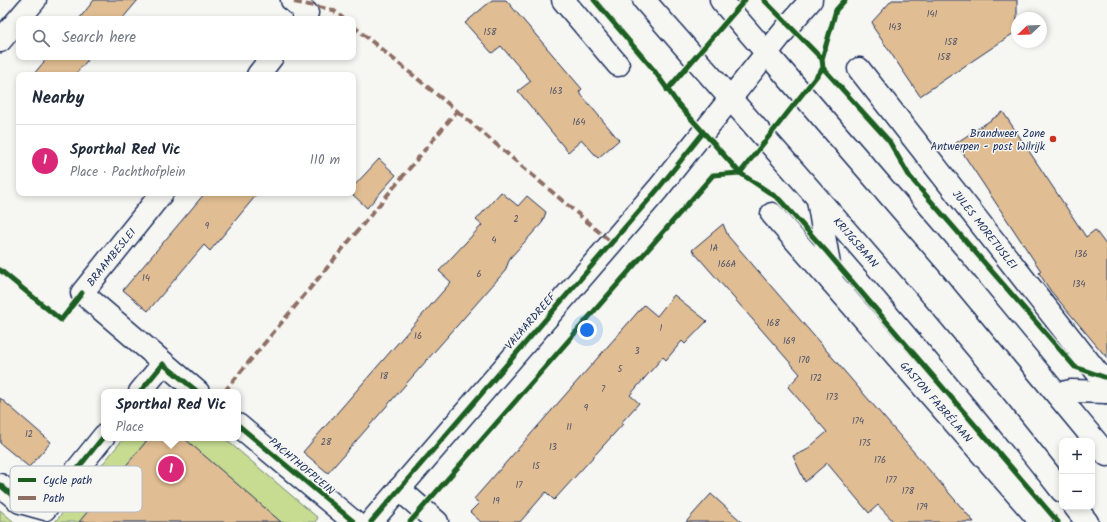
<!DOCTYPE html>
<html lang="en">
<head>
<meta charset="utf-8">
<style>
	:root { --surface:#fff; --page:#f6f6f7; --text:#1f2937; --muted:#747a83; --line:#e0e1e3; --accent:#db2777 }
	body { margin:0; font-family:Kalam,sans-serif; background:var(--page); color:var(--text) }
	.controls { position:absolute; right:12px; bottom:12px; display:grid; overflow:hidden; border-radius:8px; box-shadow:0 2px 6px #0003 }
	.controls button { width:36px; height:36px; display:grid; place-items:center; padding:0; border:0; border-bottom:1px solid var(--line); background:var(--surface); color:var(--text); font:20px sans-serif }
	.compass { position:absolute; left:1011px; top:12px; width:36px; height:36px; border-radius:50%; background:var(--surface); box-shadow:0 2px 6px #0003; rotate:247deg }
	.you { position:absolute; left:587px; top:330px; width:14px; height:14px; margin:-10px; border:3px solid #fff; border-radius:50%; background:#1a73e8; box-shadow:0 0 0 6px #1a73e833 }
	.badge { display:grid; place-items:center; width:26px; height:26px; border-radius:50%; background:var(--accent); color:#fff; font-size:13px; font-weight:700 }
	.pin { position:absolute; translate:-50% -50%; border:2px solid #fff; box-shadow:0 1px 4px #0006 }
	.popup { position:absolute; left:101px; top:389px; width:140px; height:52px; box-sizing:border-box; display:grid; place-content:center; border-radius:8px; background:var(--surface); filter:drop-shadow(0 1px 3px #0005); font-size:13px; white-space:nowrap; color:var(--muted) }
	.popup b { font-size:15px; color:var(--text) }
	.popup::after { content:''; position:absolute; left:50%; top:100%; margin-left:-8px; border:8px solid transparent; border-top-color:var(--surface) }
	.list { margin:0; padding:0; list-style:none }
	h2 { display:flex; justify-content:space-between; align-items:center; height:52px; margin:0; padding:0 16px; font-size:17px }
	h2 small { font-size:13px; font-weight:400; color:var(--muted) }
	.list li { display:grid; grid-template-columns:26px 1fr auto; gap:12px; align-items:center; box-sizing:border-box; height:72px; padding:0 16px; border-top:1px solid var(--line) }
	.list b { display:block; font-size:15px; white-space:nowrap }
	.list p { margin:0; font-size:13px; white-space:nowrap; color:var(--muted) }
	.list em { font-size:13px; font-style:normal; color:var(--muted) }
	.icon { flex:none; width:22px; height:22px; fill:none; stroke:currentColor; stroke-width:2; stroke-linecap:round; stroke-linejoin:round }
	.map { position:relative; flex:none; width:1107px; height:522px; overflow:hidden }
	.search { position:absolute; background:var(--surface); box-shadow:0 2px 6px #0003; left:16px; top:16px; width:340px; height:44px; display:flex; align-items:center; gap:10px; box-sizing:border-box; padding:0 14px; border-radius:8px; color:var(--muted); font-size:15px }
	.panel { position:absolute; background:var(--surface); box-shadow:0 2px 6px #0003; left:16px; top:72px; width:340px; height:124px; border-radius:8px }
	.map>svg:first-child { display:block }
</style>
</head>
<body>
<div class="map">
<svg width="1107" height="522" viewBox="0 0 1107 522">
	<rect width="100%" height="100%" fill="#f6f6f2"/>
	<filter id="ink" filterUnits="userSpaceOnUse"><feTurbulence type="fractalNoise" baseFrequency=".025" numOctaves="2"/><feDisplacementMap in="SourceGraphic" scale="8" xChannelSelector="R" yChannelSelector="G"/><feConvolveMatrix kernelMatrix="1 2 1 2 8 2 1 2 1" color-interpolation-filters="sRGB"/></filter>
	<g filter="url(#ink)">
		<g fill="#c7dc91" stroke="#718678">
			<polygon points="124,438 224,438 318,518 315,522 55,522"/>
			<polygon points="0,510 14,522 0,522"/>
		</g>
		<g fill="#e0bd92" stroke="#1b2f5e">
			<polygon points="94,0 138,0 122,19 79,19"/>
			<polygon points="492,0 506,0 582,89 579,92 619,140 598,158 582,140 568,152 518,91 531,81 501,46 492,53 465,23"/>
			<polygon points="892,0 1017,0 1017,31 920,96 873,27 874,26 872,22"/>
			<polygon points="48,57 90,57 75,75 33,75"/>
			<polygon points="1003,112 1086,237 1095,230 1107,246 1107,358 1050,290 1039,273 1041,271 956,143"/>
			<polygon points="379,159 396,175 367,208 351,193 353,193 353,187"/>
			<polygon points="501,192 518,206 527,196 546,212 542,223 510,258 505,271 328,473 303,452 451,282 439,271 482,225 476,220"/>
			<polygon points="205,193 258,193 210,251 204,245 148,311 123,290"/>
			<polygon points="723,224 728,236 974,522 894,522 878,505 869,513 827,463 805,482 793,456 805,451 827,432 788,387 800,374 692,250"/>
			<polygon points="674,295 707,321 685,344 682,341 666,360 663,357 630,395 639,403 621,423 623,424 554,500 546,492 520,522 481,522 470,512 479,503 474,499 644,305 657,316"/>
			<polygon points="0,398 51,442 29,467 0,443"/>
			<polygon points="149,438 184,438 281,522 79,522"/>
			<polygon points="711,494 742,522 686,522"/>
		</g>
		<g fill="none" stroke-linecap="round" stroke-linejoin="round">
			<g stroke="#1b2f5e" stroke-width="25">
				<g id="minor">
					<polyline points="292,0 307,13 303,19"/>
					<polyline points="563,0 618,65"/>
					<polyline points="0,41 35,0"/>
					<path id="s1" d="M859 69 1100 376 1107 392"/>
					<polyline points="258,75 272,57"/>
					<polyline points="162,193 82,293 198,392"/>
					<path id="s2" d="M818 200 832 282 1041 522"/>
					<polyline points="772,214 832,282"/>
					<polyline points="140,392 163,364"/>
					<polyline points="1058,394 1071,391 1107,392"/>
					<polyline points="238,425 354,522"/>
					<polyline points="0,485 20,502 45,509 104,436"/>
					<polyline points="399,489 437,522"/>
					<polyline points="371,522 658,189 789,25 811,0"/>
				</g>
			</g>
			<g stroke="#1b2f5e" stroke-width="25">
				<g id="secondary">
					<path id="s3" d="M644 0C785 162 930 321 1062 491"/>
					<polyline points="721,0 953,269 1107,455"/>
					<polyline points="1075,507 1087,522"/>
				</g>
			</g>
			<use href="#minor" stroke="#f6f6f2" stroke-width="22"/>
			<use href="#secondary" stroke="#f6f6f2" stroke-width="22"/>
			<g stroke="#8d6e63" stroke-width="4" stroke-dasharray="8 4" stroke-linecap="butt">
				<polyline points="294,2 333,10 344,19"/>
				<polyline points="457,111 611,242"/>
				<polyline points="224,392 457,111 353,26"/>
			</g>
			<g stroke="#f6f6f2" stroke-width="8">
				<g id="cycleway">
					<polyline points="594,0 653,69 678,104 740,173 779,199 826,251 1058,522"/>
					<polyline points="764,0 822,59"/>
					<polyline points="845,0 836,10 822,59 823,68 889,141 910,177 1075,367 1107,378"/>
					<polyline points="667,90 745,0"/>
					<polyline points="0,270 61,320 82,293"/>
					<polyline points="140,392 163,364 198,392"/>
					<polyline points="238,425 354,522"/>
					<polyline points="0,485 20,502 45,509 104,436"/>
					<polyline points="371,522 658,189 703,133"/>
					<polyline points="410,522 713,175 740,173 823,68"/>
				</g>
			</g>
			<use href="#cycleway" stroke="#1b5e20" stroke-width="5"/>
		</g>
	</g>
	<circle fill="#c8321e" stroke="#f6f6f2" stroke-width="1.5" cx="1053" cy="139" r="4"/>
	<g text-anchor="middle" stroke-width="3" stroke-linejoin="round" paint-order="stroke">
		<g font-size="9" fill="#4c526b">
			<text x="932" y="17">141</text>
			<text x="895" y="30">143</text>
			<text x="490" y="35">158</text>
			<text x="951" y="45">158</text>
			<text x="944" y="60">158</text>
			<text x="556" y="94">163</text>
			<text x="579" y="125">164</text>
			<text x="516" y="222">2</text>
			<text x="207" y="229">9</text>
			<text x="494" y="243">4</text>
			<text x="714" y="251">1A</text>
			<text x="1081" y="257">136</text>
			<text x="727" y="267">166A</text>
			<text x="479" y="277">6</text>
			<text x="146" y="281">14</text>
			<text x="1079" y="287">134</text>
			<text x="773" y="326">168</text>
			<text x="661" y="331">1</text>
			<text x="418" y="339">16</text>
			<text x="789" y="344">169</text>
			<text x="637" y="354">3</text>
			<text x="804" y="363">170</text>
			<text x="620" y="372">5</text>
			<text x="384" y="379">18</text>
			<text x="816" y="381">172</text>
			<text x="603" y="392">7</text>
			<text x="832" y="400">173</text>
			<text x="586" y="411">9</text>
			<text x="858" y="424">174</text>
			<text x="569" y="430">11</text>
			<text x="29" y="437">12</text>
			<text x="326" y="445">28</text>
			<text x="865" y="446">175</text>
			<text x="553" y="450">13</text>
			<text x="880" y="463">176</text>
			<text x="536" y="469">15</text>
			<text x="891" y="483">177</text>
			<text x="519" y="488">17</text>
			<text x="908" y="494">178</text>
			<text x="496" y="504">19</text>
			<text x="922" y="510">179</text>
		</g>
		<g font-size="11" fill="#1b2f5e" stroke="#f6f6f2" text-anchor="end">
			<text x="1045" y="137">Brandweer Zone<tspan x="1045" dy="13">Antwerpen - post Wilrijk</tspan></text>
		</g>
		<g font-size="11" fill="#1b2f5e" stroke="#f6f6f2">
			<text dy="4" stroke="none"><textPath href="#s1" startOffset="204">JULES MORETUSLEI</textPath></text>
			<text dy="4" stroke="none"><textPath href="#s3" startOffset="322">KRIJGSBAAN</textPath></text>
			<text transform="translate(111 257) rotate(-51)" y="4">BRAAMBESLEI</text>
			<text transform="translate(530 321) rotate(-49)" y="4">VALAARDREEF</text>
			<text dy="4" stroke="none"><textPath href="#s2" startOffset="242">GASTON FABRÉLAAN</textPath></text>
			<text transform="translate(302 466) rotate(40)" y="4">PACHTHOFPLEIN</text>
		</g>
	</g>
	<rect x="10" y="466" width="132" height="46" rx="6" fill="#f6f6f2" stroke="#b4bac6" stroke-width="1"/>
	<rect x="18" y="478" width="18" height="4" fill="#1b5e20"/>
	<rect x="18" y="496" width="18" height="4" fill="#8d6e63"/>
	<g font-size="11" fill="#1b2f5e">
		<text x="43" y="484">Cycle path</text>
		<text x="43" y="502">Path</text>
	</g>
</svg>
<div class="controls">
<button>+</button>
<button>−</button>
</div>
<svg class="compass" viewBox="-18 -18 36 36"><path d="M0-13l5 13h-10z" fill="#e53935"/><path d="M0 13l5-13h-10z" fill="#747a83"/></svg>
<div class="you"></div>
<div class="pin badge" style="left:171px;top:469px">1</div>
<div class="popup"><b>Sporthal Red Vic</b>Place</div>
<div class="search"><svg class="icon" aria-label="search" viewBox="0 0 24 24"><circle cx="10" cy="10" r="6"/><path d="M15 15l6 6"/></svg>Search here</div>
<section class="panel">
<h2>Nearby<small></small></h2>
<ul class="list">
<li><span class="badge">1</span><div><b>Sporthal Red Vic</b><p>Place · Pachthofplein</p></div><em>110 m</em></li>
</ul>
</section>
</div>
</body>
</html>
